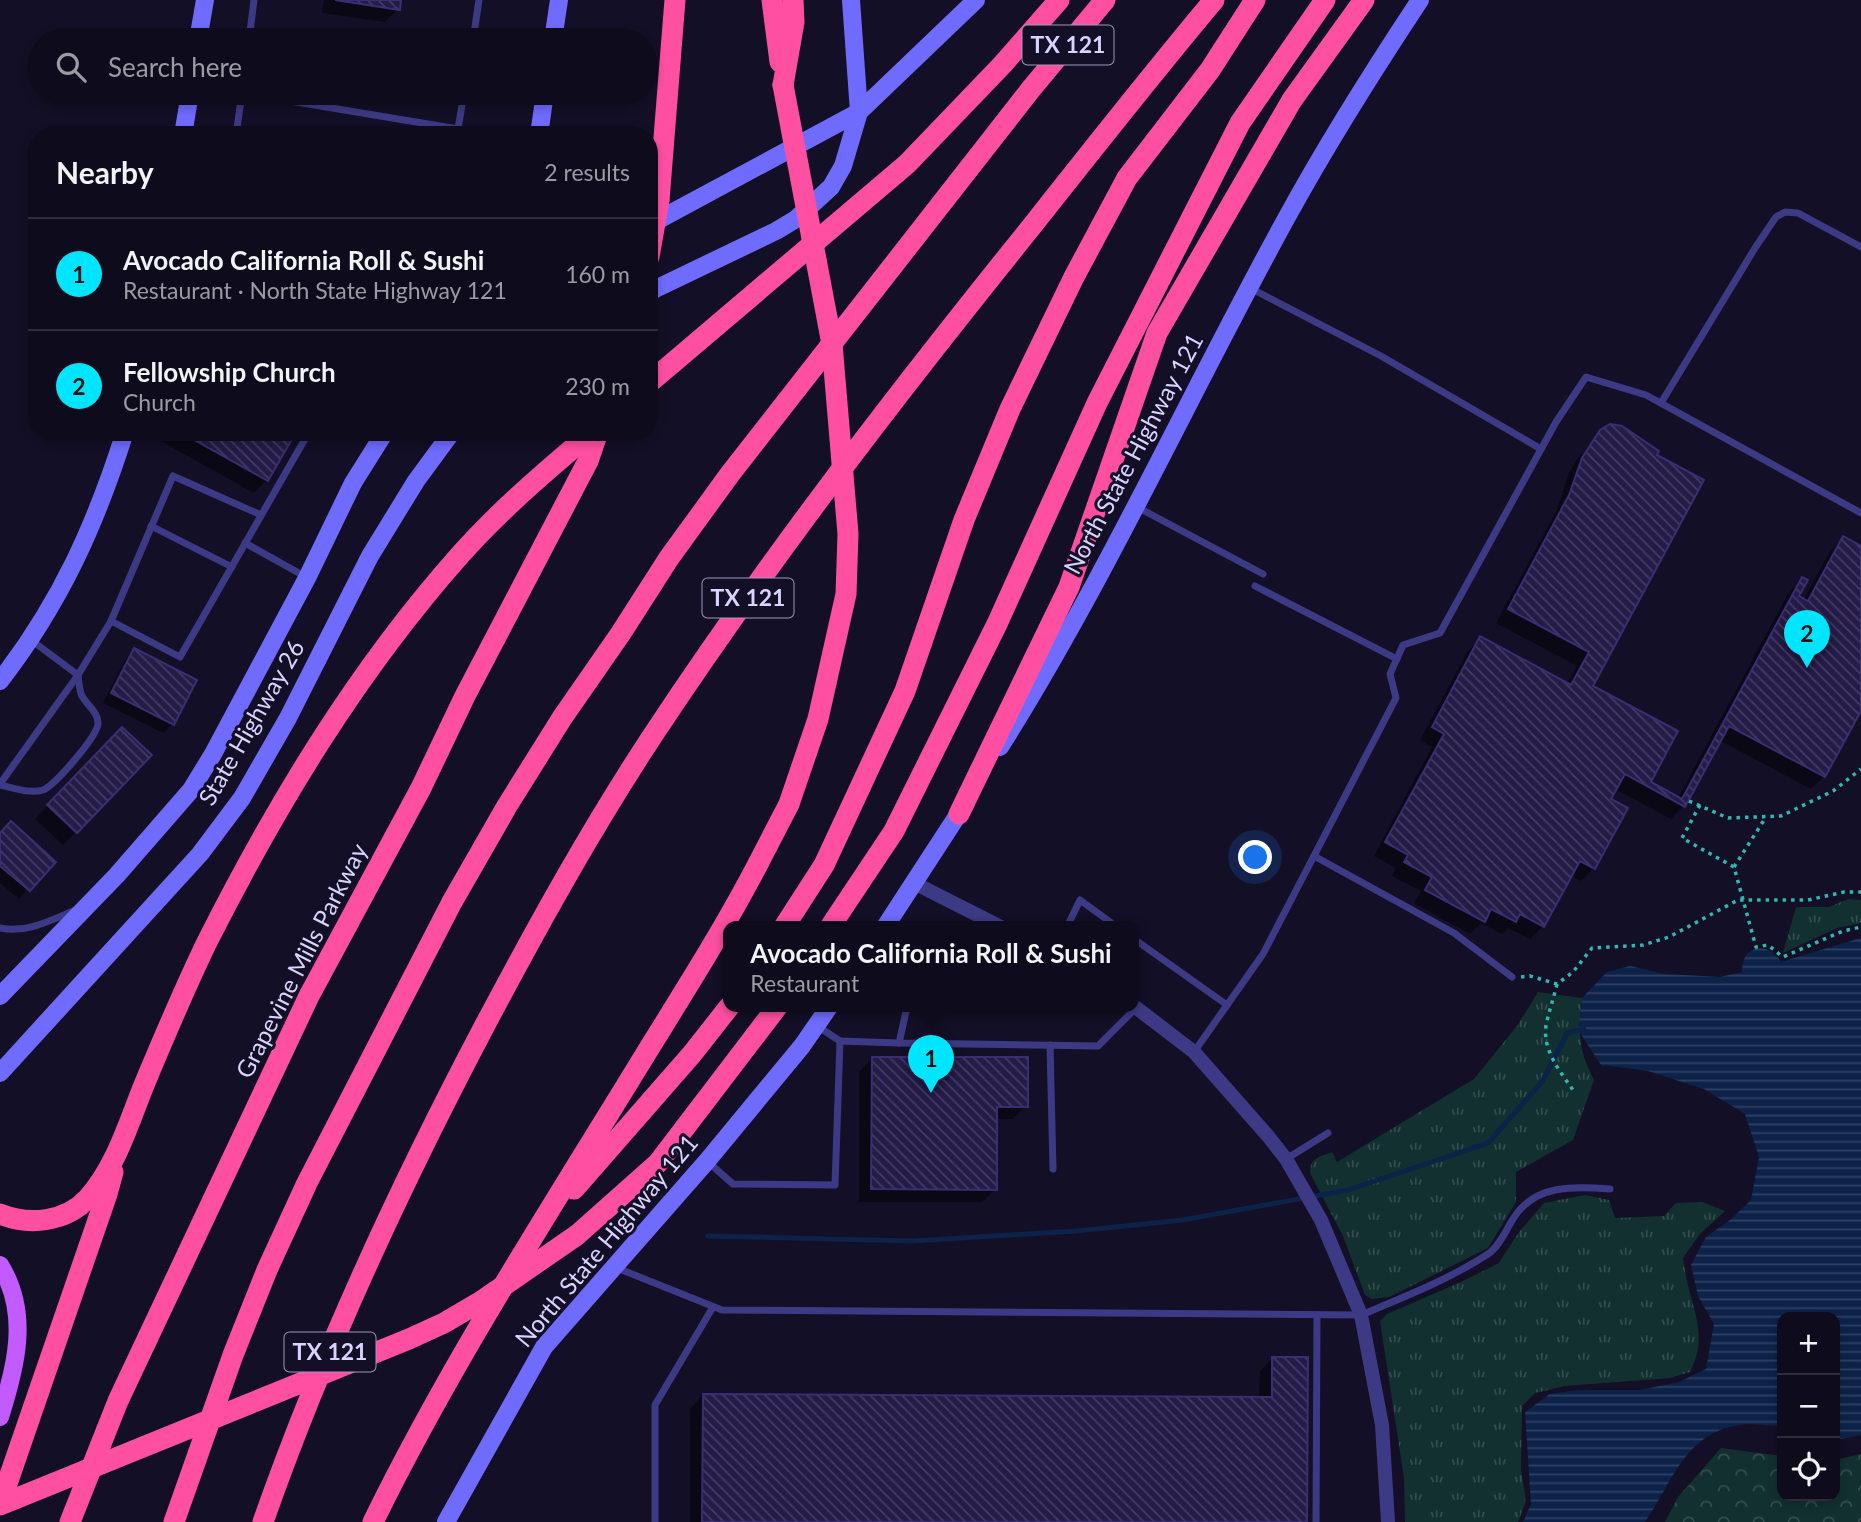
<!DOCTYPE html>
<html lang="en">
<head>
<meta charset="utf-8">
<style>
	:root { --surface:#0e0b1c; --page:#171425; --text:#f1f3f6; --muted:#9b9ba3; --line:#2e2b3b; --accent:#00e5ff }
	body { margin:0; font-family:Lato,sans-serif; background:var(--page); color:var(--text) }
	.controls { position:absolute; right:21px; bottom:21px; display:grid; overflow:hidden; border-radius:14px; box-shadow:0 4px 10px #0003 }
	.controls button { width:63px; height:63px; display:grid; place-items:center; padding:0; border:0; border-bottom:2px solid var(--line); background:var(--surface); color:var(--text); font:35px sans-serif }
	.you { position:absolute; left:1256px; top:858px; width:24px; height:24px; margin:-18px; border:5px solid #fff; border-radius:50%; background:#1a73e8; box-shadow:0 0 0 10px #1a73e833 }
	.badge { display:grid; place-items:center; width:46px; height:46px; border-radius:50%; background:var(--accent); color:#111; font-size:23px; font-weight:700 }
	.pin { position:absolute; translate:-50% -58px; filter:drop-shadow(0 2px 4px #0008) }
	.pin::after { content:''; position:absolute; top:37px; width:24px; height:21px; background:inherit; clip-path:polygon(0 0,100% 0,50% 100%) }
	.popup { position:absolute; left:723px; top:921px; width:416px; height:91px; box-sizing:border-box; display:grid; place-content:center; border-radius:14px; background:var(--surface); filter:drop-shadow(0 2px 5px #0005); font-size:23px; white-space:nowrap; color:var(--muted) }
	.popup b { font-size:26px; color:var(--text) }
	.popup::after { content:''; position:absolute; left:50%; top:100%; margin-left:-14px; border:14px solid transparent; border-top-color:var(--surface) }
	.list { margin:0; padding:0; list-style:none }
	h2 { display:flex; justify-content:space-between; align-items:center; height:91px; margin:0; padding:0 28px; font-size:30px }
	h2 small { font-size:23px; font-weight:400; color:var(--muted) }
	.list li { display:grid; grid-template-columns:46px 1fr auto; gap:21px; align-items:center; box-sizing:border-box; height:112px; padding:0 28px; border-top:2px solid var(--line) }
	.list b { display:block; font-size:26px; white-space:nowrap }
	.list p { margin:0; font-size:23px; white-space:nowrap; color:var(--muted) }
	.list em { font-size:23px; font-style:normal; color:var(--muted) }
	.icon { flex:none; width:38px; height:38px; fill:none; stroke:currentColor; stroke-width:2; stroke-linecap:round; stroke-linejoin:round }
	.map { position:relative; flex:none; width:1861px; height:1522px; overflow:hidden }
	.search { position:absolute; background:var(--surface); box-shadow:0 4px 10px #0003; left:28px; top:28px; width:630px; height:77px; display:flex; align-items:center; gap:18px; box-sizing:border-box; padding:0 24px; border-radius:38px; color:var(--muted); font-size:26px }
	.panel { position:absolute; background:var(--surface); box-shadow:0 4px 10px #0003; left:28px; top:126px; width:630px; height:315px; border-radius:28px }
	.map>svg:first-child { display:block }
</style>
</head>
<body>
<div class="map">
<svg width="1861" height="1522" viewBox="0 0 1861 1522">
	<defs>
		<pattern id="grass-tufts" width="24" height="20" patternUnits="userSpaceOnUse" patternTransform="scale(1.75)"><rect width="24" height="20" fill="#12302f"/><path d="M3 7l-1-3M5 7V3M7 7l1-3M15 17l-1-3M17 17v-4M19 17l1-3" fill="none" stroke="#344d4e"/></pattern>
		<pattern id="forest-crowns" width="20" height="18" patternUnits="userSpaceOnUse" patternTransform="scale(1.75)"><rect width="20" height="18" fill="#12302f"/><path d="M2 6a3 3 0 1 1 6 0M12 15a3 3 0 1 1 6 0" fill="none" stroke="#344d4e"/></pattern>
		<pattern id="water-rules" width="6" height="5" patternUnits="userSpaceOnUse" patternTransform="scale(1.75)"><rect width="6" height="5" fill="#0c2248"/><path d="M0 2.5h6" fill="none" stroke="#2f4163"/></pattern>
		<pattern id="building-back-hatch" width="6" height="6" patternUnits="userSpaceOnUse" patternTransform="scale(1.75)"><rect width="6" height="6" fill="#241b47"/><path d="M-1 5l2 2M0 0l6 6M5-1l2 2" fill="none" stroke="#433b63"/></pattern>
	</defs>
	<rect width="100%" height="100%" fill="#130f26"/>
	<g fill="url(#grass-tufts)">
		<polygon points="1848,899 1861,900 1861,923 1837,928 1783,953 1796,907 1829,907"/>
		<path d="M1538 992 1582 998C1578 1031 1578 1050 1594 1080L1573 1140 1516 1172V1202L1488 1248 1389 1297 1372 1299 1365 1295 1343 1236 1310 1173C1310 1158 1319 1157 1332 1152L1337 1162 1474 1079 1517 1026Z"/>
		<path d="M1585 1195 1609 1200 1615 1218 1664 1216 1676 1203 1702 1202 1725 1211 1700 1234 1683 1258C1685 1271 1687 1284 1691 1297 1699 1326 1704 1344 1690 1372L1670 1378 1565 1386 1535 1393 1522 1406 1521 1470 1526 1501 1518 1522H1405L1404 1478 1380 1321 1387 1314 1461 1282 1499 1263 1519 1232 1544 1203Z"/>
	</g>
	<polygon fill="url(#forest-crowns)" points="1721,1448 1782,1456 1782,1496 1835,1496 1835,1460 1861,1454 1861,1522 1665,1522 1678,1497"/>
	<path fill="url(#water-rules)" d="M1861 938V1435L1841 1439 1835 1438V1317H1782V1426C1768 1426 1752 1423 1739 1425 1684 1434 1673 1482 1645 1522H1523L1531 1504 1525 1412 1550 1394 1578 1390H1640L1679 1382 1706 1369 1714 1324 1698 1296 1691 1265 1706 1237 1730 1220 1751 1200 1759 1157 1745 1114 1704 1089 1648 1071 1601 1065 1578 1030 1582 998 1607 972 1630 966 1665 974 1720 977 1742 972C1741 945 1768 940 1781 962Z"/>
	<g fill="#0007">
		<polygon points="324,0 400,0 398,9 385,22 322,13"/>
		<polygon points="1606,428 1591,687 1648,782 1678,798 1789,592 1802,579 1797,597 1803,601 1830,551 1843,538 1861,548 1861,707 1824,776 1811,789 1719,740 1684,806 1671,819 1615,789 1609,800 1594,868 1581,881 1570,875 1543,926 1530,939 1508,928 1502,934 1481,923 1470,934 1414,903 1421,891 1392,876 1396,868 1374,856 1432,747 1420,740 1468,651 1481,638 1567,684 1577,666 1496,623 1557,510 1569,473 1578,458"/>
		<polygon points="161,432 294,432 267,480 254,493 157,439"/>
		<polygon points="135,650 173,724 163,733 103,703 125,660"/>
		<polygon points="122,730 149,756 63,845 35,819"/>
		<polygon points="0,835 54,862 19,899 0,883"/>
		<polygon points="872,1059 1026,1106 1013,1119 996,1119 996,1189 982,1202 859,1202 859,1072"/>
		<polygon points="1273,1358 1306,1522 690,1522 690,1409 703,1395 1259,1399 1260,1371"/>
	</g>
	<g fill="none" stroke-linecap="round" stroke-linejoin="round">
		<polyline stroke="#0c2248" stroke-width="5" points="708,1236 913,1241 1077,1231 1183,1220 1348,1190 1488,1143 1542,1082 1567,1033 1584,1029"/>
	</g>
	<g fill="url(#building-back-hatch)" stroke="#3b2d73" stroke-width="2">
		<polygon points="335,0 401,0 400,10"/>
		<polygon points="1610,424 1622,426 1659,451 1657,455 1704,480 1593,686 1678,731 1651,782 1682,799 1802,577 1808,580 1799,596 1808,601 1843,536 1861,546 1861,711 1825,777 1729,726 1685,807 1625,774 1611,799 1628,808 1595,869 1580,861 1544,927 1520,914 1516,922 1491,909 1485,922 1425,890 1432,877 1404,862 1408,855 1385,842 1444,734 1432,727 1480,636 1571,685 1589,652 1508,609 1569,495 1582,458 1600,430"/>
		<polygon points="180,432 296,432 268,481"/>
		<polygon points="134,648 197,680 174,725 111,693"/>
		<polygon points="122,727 152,755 77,833 47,805"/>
		<polygon points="11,821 56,862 30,891 0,866 0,833"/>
		<polygon points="872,1057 1028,1057 1028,1107 997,1107 997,1190 871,1189"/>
		<polygon points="1272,1357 1308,1357 1307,1522 702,1522 703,1394 1272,1397"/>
	</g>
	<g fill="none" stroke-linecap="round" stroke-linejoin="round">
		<g stroke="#2fb8b0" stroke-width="3.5" stroke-dasharray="3.5 5" stroke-linecap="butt">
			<polyline points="1689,801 1728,818 1781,816 1833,791 1861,769"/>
			<polyline points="1700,805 1682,838 1734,867 1756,947 1768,945 1783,957 1843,931 1861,927"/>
			<polyline points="1734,867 1766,817"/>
			<polyline points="1521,977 1530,976 1557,984 1573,972 1592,948 1643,945 1669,937 1738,900 1808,900 1844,892 1861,892"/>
			<path d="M1557 984C1554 997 1550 1008 1547 1021 1540 1047 1559 1070 1573 1090"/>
		</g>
		<g stroke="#3d3a85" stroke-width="7">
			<polyline points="250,33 287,40"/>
			<polyline points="249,40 254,0"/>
			<polyline points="473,40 479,0"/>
			<polyline points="242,93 458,129"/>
			<polyline points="236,135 242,93"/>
			<polyline points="457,135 464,93"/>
			<polyline points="1250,288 1381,356 1541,449"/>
			<polyline points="1661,403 1755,248 1776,217 1785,212 1798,213 1861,247"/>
			<polyline points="1135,506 1263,574"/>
			<polyline points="151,526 232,567"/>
			<polyline points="245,543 306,577"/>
			<polyline points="1255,586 1397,659"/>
			<polyline points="111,621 173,476 261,515"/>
			<polyline points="0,784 78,675 111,621 180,657 309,432"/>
			<path d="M0 785C12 788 31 794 43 790 55 785 96 738 98 724 99 713 87 705 82 696 79 690 79 682 78 675L31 640"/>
			<polyline points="1314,856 1454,933 1512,977"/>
			<polyline points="1067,927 1080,900 1117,927"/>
			<path d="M0 928C27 934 53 919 78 909"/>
			<polyline points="1134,939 1227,1005"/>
			<polyline points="907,1007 899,1043 1098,1046 1136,1008"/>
			<polyline points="840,1041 899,1043"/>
			<polyline points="1050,1045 1053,1169"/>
			<polyline points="1194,1052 1263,954 1396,698 1390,674 1403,645 1440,633 1556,422 1586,377 1646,395 1861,513"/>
			<polyline points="1286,1159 1328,1133"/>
			<polyline points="708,1162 733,1184 835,1185 840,1041 817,1026"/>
			<path d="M617 1268 722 1310 1361 1315C1404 1297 1448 1280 1488 1254 1499 1247 1506 1230 1513 1219 1534 1184 1575 1186 1610 1189"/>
			<polyline points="655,1522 655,1405 713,1307"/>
			<polyline points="1316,1522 1317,1315"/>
		</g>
		<g stroke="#3d3a85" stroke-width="14">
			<polyline points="914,883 1001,927"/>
			<polyline points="1134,1006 1194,1052 1268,1136 1286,1159 1321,1220 1361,1315 1382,1425 1388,1522"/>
		</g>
		<g stroke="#6f6bff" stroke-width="18">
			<polyline points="198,40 205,0"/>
			<polyline points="553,40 559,0"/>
			<polyline points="183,135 190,93"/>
			<polyline points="539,135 545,93"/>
			<polyline points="649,225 859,112 976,0"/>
			<polyline points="649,292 776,231 796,219 831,187 843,166 859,112 851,0"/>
			<path d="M0 681C61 602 95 526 125 432"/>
			<path d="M1000 747C1107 577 1190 393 1287 217 1328 142 1373 71 1420 0"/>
			<polyline points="885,927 965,804"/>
			<polyline points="0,996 117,875 191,790 213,754 307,578 353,483 385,432"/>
			<polyline points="0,1073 200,854 242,798 288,718 370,556 416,481 452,432"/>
			<polyline points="446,1522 544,1347 707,1161 802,1046 829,1007"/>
		</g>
		<path stroke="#c25bff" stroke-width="18" d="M0 1265C30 1313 16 1367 0 1417"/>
		<g stroke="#ff4fa3" stroke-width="21">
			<polyline points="772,0 780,62"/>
			<polyline points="783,85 794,22 793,0"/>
			<polyline points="659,200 675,0"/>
			<polyline points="649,383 907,164 1003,64 1059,0"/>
			<polyline points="959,814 1069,587 1157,333 1292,100 1364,0"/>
			<polyline points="784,927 824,865 905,691 964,520 1010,409 1074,277 1127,178 1210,70 1255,0"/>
			<polyline points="830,927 894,831 997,624 1097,403 1240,123 1325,0"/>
			<polyline points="574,1189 692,1054 729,1007"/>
			<path d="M0 1214C29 1226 66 1222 88 1198 116 1167 129 1122 144 1085 164 1037 184 990 206 944 276 805 357 671 460 555 500 510 546 471 592 432"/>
			<polyline points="0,1504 107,1194 113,1172"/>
			<polyline points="70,1522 118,1401 309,996 421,788 465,696 588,461 598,432"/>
			<polyline points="174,1522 233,1355 267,1270 307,1183 452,902 507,806 562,718 621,633 669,558 730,474 1031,89 1105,0"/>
			<path d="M263 1522C323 1351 400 1186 485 1025 537 927 591 829 653 735 770 558 899 391 1032 226 1092 150 1152 74 1214 0"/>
			<path d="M373 1522C447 1371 538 1229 626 1086 671 1012 719 939 759 862"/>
		</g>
		<g stroke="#ff4fa3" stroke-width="21">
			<polyline points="649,257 659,200"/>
			<polyline points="759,862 789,804 818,719 846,594 848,534 832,344 783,85"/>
			<polyline points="0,1505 409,1339 444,1323 483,1300 577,1235 658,1163 777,1007"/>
		</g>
	</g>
	<g text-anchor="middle" stroke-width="6" stroke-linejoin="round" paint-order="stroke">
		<g fill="#130f26" stroke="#9e99be" stroke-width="2">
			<rect x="1022.5" y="25.5" width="91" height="39" rx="5"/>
			<rect x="702.5" y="578.5" width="91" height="39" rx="5"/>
			<rect x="284.5" y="1332.5" width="91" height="39" rx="5"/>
		</g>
		<g font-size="23" font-weight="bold" fill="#d9d4ff">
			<text x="1068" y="53">TX 121</text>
			<text x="748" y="606">TX 121</text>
			<text x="330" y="1360">TX 121</text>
		</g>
		<g font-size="24" fill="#d9d4ff" stroke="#130f26">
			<text transform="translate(1134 454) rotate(-62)" y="8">North State Highway 121</text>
			<text transform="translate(252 723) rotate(-60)" y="8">State Highway 26</text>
			<text transform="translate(302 961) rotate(-63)" y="8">Grapevine Mills Parkway</text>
			<text transform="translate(607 1241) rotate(-50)" y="8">North State Highway 121</text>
		</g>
	</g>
</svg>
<div class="controls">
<button>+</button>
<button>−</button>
<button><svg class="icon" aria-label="locate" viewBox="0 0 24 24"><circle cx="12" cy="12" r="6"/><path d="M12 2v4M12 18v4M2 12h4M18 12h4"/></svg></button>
</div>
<div class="you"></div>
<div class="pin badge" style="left:931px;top:1093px">1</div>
<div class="popup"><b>Avocado California Roll &amp; Sushi</b>Restaurant</div>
<div class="pin badge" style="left:1807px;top:668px">2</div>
<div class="search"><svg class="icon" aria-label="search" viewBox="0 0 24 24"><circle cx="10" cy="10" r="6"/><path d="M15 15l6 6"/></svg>Search here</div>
<section class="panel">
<h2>Nearby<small>2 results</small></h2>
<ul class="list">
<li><span class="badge">1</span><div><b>Avocado California Roll &amp; Sushi</b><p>Restaurant · North State Highway 121</p></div><em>160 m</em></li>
<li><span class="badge">2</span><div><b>Fellowship Church</b><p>Church</p></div><em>230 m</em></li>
</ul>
</section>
</div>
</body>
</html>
